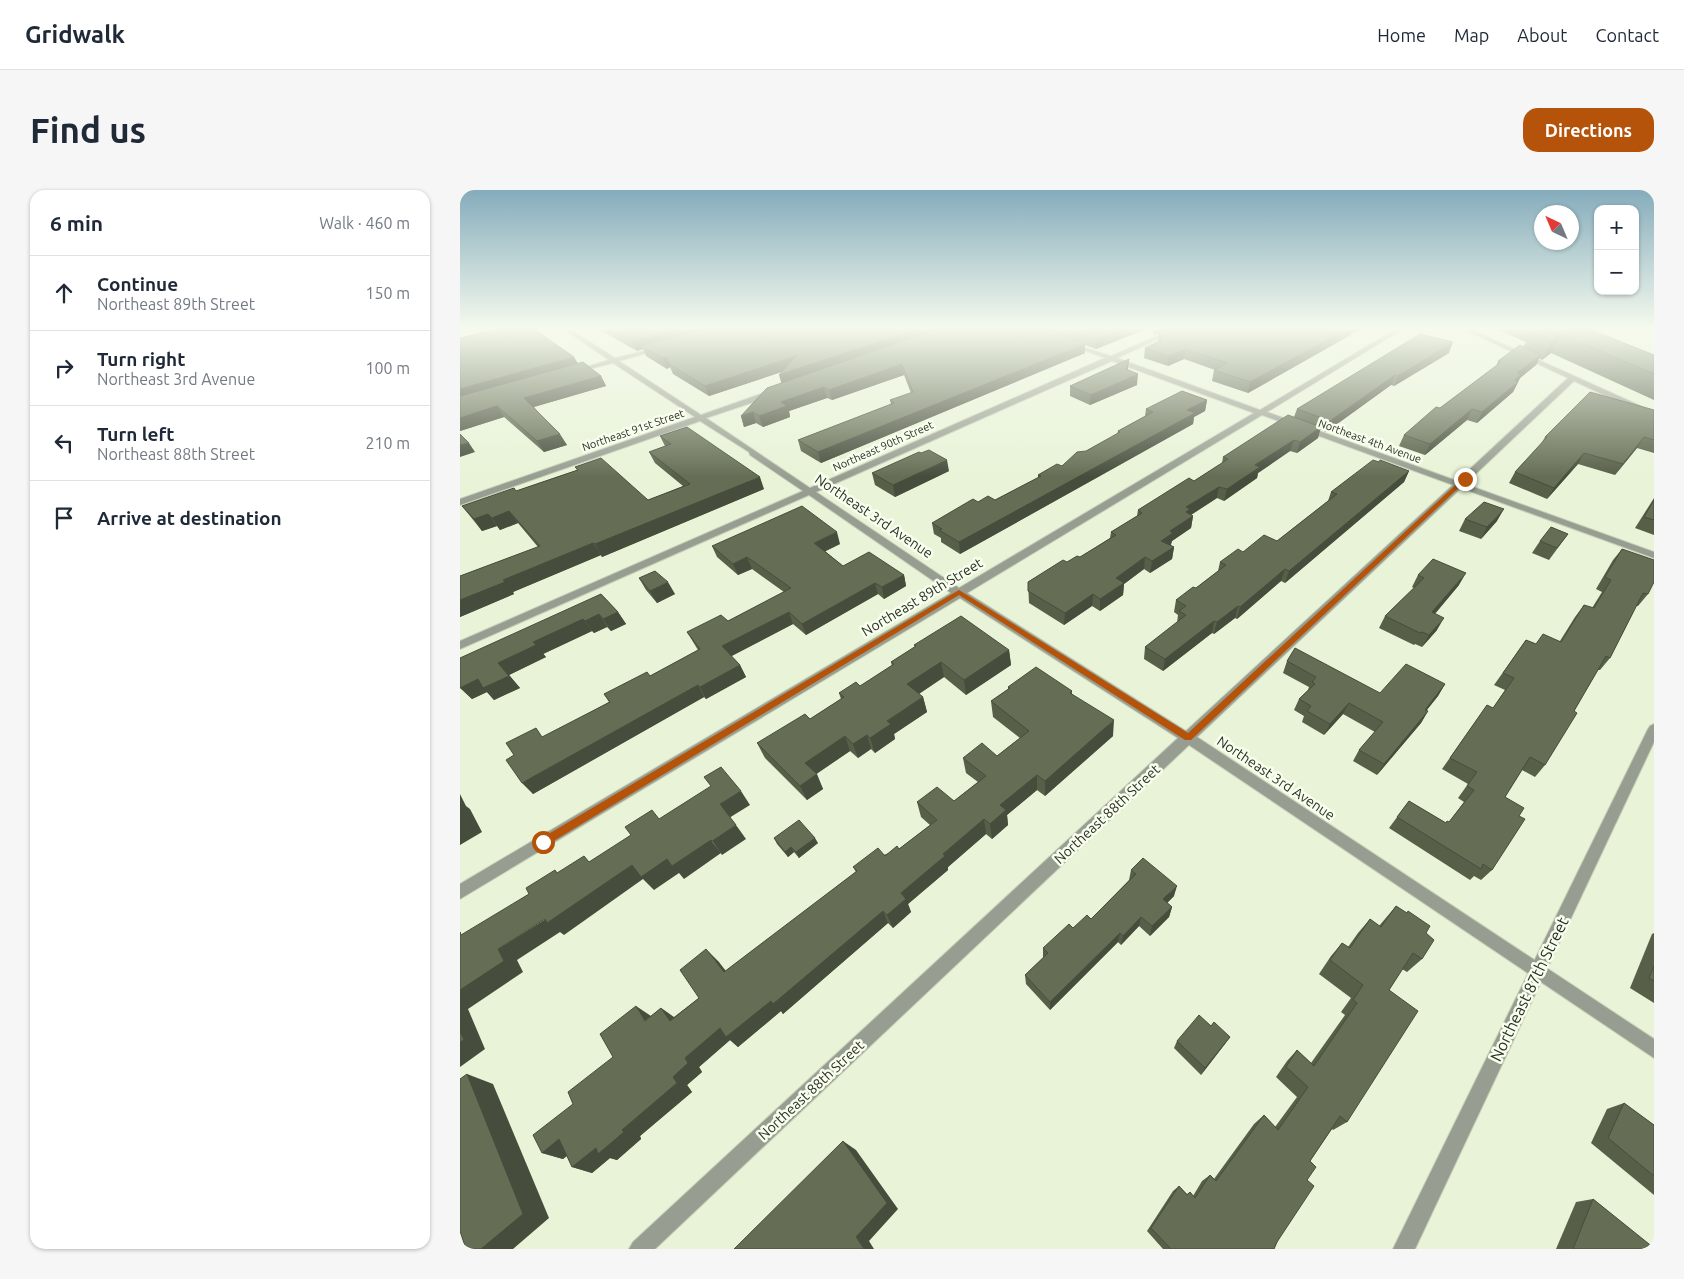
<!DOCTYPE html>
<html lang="en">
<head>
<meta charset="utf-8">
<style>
	:root { --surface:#fff; --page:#f6f6f7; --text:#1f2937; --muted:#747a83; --line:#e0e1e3; --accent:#b45309 }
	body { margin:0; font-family:Ubuntu,sans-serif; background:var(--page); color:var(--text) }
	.controls { position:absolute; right:15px; top:15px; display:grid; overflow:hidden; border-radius:10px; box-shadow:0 1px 4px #0004 }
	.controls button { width:45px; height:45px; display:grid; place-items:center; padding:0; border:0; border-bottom:1px solid var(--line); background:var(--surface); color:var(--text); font:25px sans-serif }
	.compass { position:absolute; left:1074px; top:15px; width:45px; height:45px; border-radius:50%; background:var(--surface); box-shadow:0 1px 4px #0004; rotate:316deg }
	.stop { position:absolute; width:15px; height:15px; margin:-11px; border:4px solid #b45309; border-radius:50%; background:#fff }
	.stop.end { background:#b45309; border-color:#fff; box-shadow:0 1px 5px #0008 }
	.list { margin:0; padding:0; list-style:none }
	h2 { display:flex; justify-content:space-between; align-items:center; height:65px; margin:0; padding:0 20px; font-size:21px }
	h2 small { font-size:16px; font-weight:400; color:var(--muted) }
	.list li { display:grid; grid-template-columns:32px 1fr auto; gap:15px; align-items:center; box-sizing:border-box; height:75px; padding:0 20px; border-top:1px solid var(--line) }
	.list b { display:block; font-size:19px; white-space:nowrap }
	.list p { margin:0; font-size:16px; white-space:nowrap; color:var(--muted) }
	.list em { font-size:16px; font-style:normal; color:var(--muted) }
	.icon { flex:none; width:28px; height:28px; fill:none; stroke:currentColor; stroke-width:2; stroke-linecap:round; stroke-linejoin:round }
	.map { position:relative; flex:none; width:1194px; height:1059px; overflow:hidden; border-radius:15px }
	header { display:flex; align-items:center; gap:30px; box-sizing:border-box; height:70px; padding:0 25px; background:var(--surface); border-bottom:1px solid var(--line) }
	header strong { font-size:24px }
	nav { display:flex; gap:28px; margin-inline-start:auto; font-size:18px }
	.intro { display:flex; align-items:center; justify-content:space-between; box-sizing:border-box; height:120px; padding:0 30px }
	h1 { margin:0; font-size:35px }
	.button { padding:12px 22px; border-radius:15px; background:var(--accent); color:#fff; font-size:18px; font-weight:700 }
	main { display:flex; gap:30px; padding:0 30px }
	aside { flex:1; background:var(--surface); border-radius:15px; box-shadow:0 1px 4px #0004 }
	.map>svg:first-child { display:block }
</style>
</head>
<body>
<header>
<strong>Gridwalk</strong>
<nav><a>Home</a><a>Map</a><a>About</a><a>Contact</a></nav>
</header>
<div class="intro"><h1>Find us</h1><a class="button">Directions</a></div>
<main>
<aside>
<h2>6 min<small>Walk · 460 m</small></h2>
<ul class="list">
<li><svg class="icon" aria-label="ahead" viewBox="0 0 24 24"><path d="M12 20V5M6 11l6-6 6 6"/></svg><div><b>Continue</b><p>Northeast 89th Street</p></div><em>150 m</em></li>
<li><svg class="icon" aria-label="right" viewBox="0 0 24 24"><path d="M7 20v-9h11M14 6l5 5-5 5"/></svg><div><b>Turn right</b><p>Northeast 3rd Avenue</p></div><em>100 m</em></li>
<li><svg class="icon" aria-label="left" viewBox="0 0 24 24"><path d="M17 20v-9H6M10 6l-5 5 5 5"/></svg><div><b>Turn left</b><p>Northeast 88th Street</p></div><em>210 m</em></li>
<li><svg class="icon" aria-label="arrive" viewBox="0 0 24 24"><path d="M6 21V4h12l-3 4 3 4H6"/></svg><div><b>Arrive at destination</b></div></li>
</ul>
</aside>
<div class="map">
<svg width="1194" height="1059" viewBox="0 0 1194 1059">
	<rect width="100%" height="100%" fill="#e8f3d7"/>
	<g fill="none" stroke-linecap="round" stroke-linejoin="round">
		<g stroke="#c6d0b7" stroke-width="2">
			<path id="minor" d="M103 139H110L155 168 201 157V159L159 171 241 225 309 201H315V205L246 228 350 298 645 168 607 154V152L651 166 713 139H721L657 168 800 220 936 139H943L807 222 997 291 1108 188 1003 139H1010L1194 222V227H1191L1114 191 1005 294 1194 362V368L1001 298 737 547 1194 849V868L729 555 195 1059H169L173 1052 718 548 500 408 0 709V694L491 403 349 305 0 459V451L343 301 290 265 289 262 240 231 0 315V309L235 227 153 173 113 183V181L149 170ZM652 171 794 223 499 398 356 302ZM802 225 993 295 726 541 507 403Z"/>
		</g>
		<g stroke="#c6d0b7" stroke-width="2">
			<polygon id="tertiary" points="1194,534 1194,552 955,1059 933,1059 1188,539 1190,536"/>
		</g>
		<use href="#minor" fill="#989d91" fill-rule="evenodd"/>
		<use href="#tertiary" fill="#989d91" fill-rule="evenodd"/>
	</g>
	<g fill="#575f49">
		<polygon points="138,139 686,139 636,159 625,155 625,163 361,273 341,261 338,250 431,214 430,210 451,203 444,185 372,210 367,208 329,221 330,227 303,237 296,233 284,237 281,226 321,193 322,182 249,206 213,184 210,177 207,179 186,166 183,159 177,161"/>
		<polygon points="692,139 901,139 788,203 752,191 754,180 755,180 724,169 708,176 684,168 685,158 698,152 698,143 694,145"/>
		<polygon points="1036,139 1129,139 1194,165 1194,210 1091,163 1082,170 1079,168 1076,175 1060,188 1053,202 1017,233 1007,230 965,265 939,256 944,245 1036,176 1038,171 1063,157 1066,152"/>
		<polygon points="0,148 118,174 141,186 146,196 74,217 107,255 84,262 44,227 0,241"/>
		<polygon points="989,163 934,196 931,195 866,242 860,239 858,248 837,263 830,261 798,283 797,288 764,311 757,308 731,325 733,326 731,338 712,351 710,355 714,357 712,369 690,383 684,379 664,394 663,405 640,421 632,416 604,435 569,413 568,392 607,372 620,367 650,348 651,342 677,326 678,320 734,291 762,273 763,267 834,227 837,219"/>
		<polygon points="668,180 677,195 630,215 610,206 610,196"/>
		<polygon points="747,210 745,221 734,227 733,234 500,364 481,352 481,348 474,344 472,333 518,312 535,310 578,288 578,285 602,276 626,261 657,244 658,241 685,226 686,219"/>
		<polygon points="1194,220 1194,263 1177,258 1155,285 1118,274 1087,309 1049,293 1055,282 1081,254 1085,247"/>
		<polygon points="200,246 304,299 142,367 141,365 53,402 54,404 0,427 0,386 78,357 58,333 40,340 37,336 22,341 2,316 56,301 117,280 115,277 188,310 223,296 195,273 189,262 205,256"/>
		<polygon points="919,272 949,281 944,292 825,393 821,391 777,429 775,428 754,444 752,443 703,481 684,469 685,457 717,433 718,425 714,422 716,410 736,398 758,381 760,372 783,362 817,351 868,311 871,302"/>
		<polygon points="489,281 435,307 415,295 412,283"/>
		<polygon points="1194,308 1194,345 1175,338"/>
		<polygon points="1005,329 1037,331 1021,349 999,341"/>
		<polygon points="1108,344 1100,355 1089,370 1072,363 1080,351"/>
		<polygon points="380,354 365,361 383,376 444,385 446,396 424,409 418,404 346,445 333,434 271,466 280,475 286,487 246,509 244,507 73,604 54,565 84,547 149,512 144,504 190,486 238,460 227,442 268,431 324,402 292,379 278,385 257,367 252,356"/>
		<polygon points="1162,359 1188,404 1178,416 1176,416 1150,468 1140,480 1138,480 1114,521 1085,575 1075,587 1062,580 1045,607 1059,626 1032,680 1021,690 1014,686 1010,690 929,638 949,611 986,633 989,632 1004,612 998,608 1008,594 982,579 1027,515 1033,518 1045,500 1034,495 1066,450 1076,454 1100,451 1115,427 1124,415 1132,418 1142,402 1136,399 1153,370"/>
		<polygon points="958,385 999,395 975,424 977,440 962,457 955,454 954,455 919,438 925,426 954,398 952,397"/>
		<polygon points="179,388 215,404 197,413 186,400"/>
		<polygon points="141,404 158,422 166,434 151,441 147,437 134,443 132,441 83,464 86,467 49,485 60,498 34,510 27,502 12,509 0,497"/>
		<polygon points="454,455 549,460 551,475 506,505 484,487 459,504 463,507 467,522 434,544 435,549 415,563 411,559 398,568 390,561 356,584 363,599 347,610 305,568 297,553 350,529 381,509 379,503 400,496 432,476 431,472 455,457"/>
		<polygon points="827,471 920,503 985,494 978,506 966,521 968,521 961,533 917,585 893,571 899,560 915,542 883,524 864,545 842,532 844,526 834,520 839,509 848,500 849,497 823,483"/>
		<polygon points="548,497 612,501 612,504 653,546 585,606 577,600 547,625 548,635 532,649 526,644 488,677 488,680 448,714 451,722 433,738 428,733 323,824 321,821 278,857 270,850 239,877 242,882 227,895 232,902 180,946 181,949 157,970 150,968 132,983 112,977 107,966 103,969 82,963 113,914 153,867 191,826 201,818 214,827 239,808 258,771 266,781 396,682 393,677 439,659 470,635 461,627 457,612 494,611 518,592 506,583 503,568 537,566 560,548 533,527 531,511 548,499"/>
		<polygon points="314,648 358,653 339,668 334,662 328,667 317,654"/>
		<polygon points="671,680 714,706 707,713 712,717 709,727 690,746 679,736 661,755 658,752 590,820 566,794 565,785 583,768 583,758 613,738 631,729 669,690"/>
		<polygon points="936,716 966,743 962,769 947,782 942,779 929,800 887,932 873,940 872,939 850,971 847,990 814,1059 703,1059 687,1041 713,1001 719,996 727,1004 730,1002 733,1006 742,991 750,985 754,989 794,934 804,925 815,937 837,907 816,887 827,871 837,860 851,873 885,825 881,822 891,808 859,784 871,766 882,753 888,757 898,743 910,729 919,736"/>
		<polygon points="1194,743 1194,813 1170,798 1192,744"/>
		<polygon points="751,836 770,847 741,885 714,858 717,851"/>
		<polygon points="1164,913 1194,935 1194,1005 1131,953 1147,919"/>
		<polygon points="1133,1009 1194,1059 1096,1059 1116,1012"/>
	</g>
	<g fill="#474d3c">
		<polygon points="217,139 255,139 181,156 183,159 177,161 172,151"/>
		<polygon points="457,139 486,139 322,195 319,185"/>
		<polygon points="663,139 686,139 636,159 637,149"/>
		<polygon points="695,139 709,139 694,145"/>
		<polygon points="887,139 901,139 788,203 790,192"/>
		<polygon points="1100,144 1091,163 1082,170 1092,151"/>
		<polygon points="993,152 989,163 934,196 938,186"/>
		<polygon points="625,154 625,163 361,273 358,262"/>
		<polygon points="725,159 724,169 708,176 709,166"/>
		<polygon points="1081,165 1076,175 1060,188 1053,202 1017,233 1022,222 1057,183"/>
		<polygon points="336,166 339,176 249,206 245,196"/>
		<polygon points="114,167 120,177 0,211 0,199"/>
		<polygon points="207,167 210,177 207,179 203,168"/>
		<polygon points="669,169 668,179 665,190 678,184 677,195 630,215 631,205 666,179"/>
		<polygon points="442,174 444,185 372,210 369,200"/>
		<polygon points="935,185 931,195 866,242 870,231"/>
		<polygon points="141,186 146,196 70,218 64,208"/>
		<polygon points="364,197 367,208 329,221 330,227 303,237 299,226 321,212"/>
		<polygon points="747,210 745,221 734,227 733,234 500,364 499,352 727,220"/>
		<polygon points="37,216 44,227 0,241 0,228"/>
		<polygon points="1012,219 1007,230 965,265 970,254"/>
		<polygon points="293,222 296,233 284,237 281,226"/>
		<polygon points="861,237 858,248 837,263 840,252"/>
		<polygon points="100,244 107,255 84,262 77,251"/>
		<polygon points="1184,247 1177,258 1155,285 1163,274"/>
		<polygon points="834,250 830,261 798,283 797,288 764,311 767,299 795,275"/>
		<polygon points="9,253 15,262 0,267 0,255"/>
		<polygon points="1124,263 1118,274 1087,309 1094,298"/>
		<polygon points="487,270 489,281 435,307 433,295"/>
		<polygon points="949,281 944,292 825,393 829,381"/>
		<polygon points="300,287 304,299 142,367 135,354"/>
		<polygon points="759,297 757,308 729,326 733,326 731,338 712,351 711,355 700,363 701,351 710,341 726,317"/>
		<polygon points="1044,319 1037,331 1021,349 1027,337"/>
		<polygon points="49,321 58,333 40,340 32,328"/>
		<polygon points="28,324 37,336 22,341 14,329"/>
		<polygon points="377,342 380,354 358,365 354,353"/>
		<polygon points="133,353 141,365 53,402 54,404 0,427 0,410 43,390"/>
		<polygon points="714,357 712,369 690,383 692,371"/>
		<polygon points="287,367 292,379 278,385 273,374"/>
		<polygon points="685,367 684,379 664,394 663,405 640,421 640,409 656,388"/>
		<polygon points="825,379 821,391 777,429 780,417"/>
		<polygon points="1006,383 999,395 965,435 972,422"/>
		<polygon points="444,385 446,396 424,409 422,397"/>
		<polygon points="208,392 215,404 197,413 190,401"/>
		<polygon points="415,393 418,404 346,445 342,434"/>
		<polygon points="633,404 632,416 604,435 605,423"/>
		<polygon points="778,416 775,428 754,444 757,432"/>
		<polygon points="158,422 166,434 151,441 143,429"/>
		<polygon points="329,422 333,434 268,468 262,456"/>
		<polygon points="139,424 147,437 134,443 125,431"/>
		<polygon points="984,428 977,440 962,457 969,445"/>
		<polygon points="123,429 132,441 83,464 73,452"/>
		<polygon points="754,431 752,443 703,481 705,469"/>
		<polygon points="76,455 86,467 49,485 60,498 34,510 27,502 12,509 0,498 38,473"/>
		<polygon points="549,460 551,475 506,505 504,490"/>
		<polygon points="481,472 484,487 451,509 447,494"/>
		<polygon points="280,475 286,487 246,509 240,497"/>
		<polygon points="985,494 978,506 958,531 965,520"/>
		<polygon points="238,495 244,507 73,604 62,593"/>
		<polygon points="463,507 467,522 434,544 435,549 415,563 410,548 427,531"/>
		<polygon points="889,513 883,524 864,545 870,534"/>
		<polygon points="968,521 961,533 917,585 924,574"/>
		<polygon points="654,530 653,546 585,606 585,591"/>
		<polygon points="407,545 411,559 398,568 393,554"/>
		<polygon points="385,546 390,561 352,587 345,573"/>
		<polygon points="357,584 363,599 347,610 340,596"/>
		<polygon points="577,585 577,600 547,625 548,635 532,649 530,634 540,615"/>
		<polygon points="281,601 290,615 269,628 260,614"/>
		<polygon points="0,604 6,616 10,619 22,642 0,655"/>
		<polygon points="524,629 526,644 488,677 488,680 448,714 451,722 433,738 427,725 441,703 483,664"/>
		<polygon points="276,635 286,649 262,665 252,651"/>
		<polygon points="355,648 358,653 339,668 336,662"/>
		<polygon points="251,650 261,663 224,689 219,683 194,700 183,689 104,745 100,742 57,770 63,782 8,819 25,859 0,877 0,800 38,759 172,675 207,669"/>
		<polygon points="331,657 334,662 328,667 325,662"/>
		<polygon points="717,696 714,706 701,719 703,709"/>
		<polygon points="712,717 709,727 690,746 692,736"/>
		<polygon points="423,721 428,733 323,824 321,821 278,857 270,850 239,877 242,882 227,895 232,902 180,946 181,949 157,970 150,968 132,983 112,977 136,958 213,887 225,868 260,838"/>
		<polygon points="681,727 679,736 661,755 663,746"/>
		<polygon points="660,743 658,752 590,820 590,812"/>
		<polygon points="246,759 258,771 275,794 264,782"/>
		<polygon points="176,816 191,826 185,831"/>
		<polygon points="201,818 216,829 210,831"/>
		<polygon points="770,847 765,854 741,885 745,878"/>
		<polygon points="7,884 33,894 89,1028 53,1059 21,1059"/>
		<polygon points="99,949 119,955 103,969 82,963"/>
		<polygon points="383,951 396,960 438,1019 409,1051 414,1059 404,1059 396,1047"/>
	</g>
	<g fill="#656e55" stroke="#474d3c">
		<polygon points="37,139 74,139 114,167 0,199 0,148"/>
		<polygon points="150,139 217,139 172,151"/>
		<polygon points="242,139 457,139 319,185 336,166 245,196 209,174 207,167 203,168 181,156"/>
		<polygon points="477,139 589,139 589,140 625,154 358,262 338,250 434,213 430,210 453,202 442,174 369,200 364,197 321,212 327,216 299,226 293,222 281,226 307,198"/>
		<polygon points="606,139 663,139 637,149"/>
		<polygon points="706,139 887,139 790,192 754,180 767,173 725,159 709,166 685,158 702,150 698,142"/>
		<polygon points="1074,139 1129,139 1194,165 1194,184 1100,144 1092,151 1071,142"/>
		<polygon points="960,144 993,152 938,186 935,185 870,231 837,219"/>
		<polygon points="1060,155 1081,165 1057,183 1061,184 1055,190 1058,192 1022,222 1012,219 970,254 944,245 976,217 980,218 1041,172 1038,171"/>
		<polygon points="669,169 666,179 678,184 631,205 610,196"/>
		<polygon points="123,172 141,186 64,208 100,244 77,251 37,216 0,228 0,206"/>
		<polygon points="722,201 747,210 727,220 735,223 499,352 479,340 482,339 472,333 513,309 518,312 528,306 535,310 581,286 578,285 597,274 602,276 617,262 626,261 660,242 658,241 693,222 686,219"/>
		<polygon points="1130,202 1194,220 1194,250 1184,247 1163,274 1124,263 1094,298 1055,282 1087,247 1085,247"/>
		<polygon points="828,225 861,237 840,252 834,250 795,275 800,277 767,299 759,297 726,317 730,319 726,322 733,326 710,341 713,343 701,351 714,357 692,371 685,367 656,388 664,393 640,409 633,404 605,423 568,401 568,392 603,370 607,372 617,366 620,367 656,345 651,342 682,323 678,320 729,288 734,291 768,269 763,267"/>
		<polygon points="227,237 300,287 135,354 133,353 43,390 45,392 0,410 0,386 80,356 49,321 32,328 28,324 14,329 2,316 54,298 56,301 118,280 115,277 141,268 188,310 230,294 189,262 211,254 200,246"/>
		<polygon points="0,244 9,253 0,255"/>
		<polygon points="469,260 487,270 433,295 412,283 459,262 461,263"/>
		<polygon points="913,270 919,272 920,270 949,281 829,381 825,379 780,417 778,416 757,432 754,431 705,469 685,457 726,425 719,421 726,416 716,410 733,397 736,398 766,375 760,372 778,359 783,362 804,345 817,351 877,304 871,302"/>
		<polygon points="1194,310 1194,330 1184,327"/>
		<polygon points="1024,312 1044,319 1027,337 1005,329"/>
		<polygon points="342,316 377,342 354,353 383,376 409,362 444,385 422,397 415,393 342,434 329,422 262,456 280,475 240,497 238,495 62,593 46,570 54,565 46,553 76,538 82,547 150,512 144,504 187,482 190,486 240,459 227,442 261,425 268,431 331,398 287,367 273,374 252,356"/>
		<polygon points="1091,337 1108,344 1097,358 1080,351"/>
		<polygon points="1162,359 1194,370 1194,392 1188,404 1183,403 1150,468 1146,466 1114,521 1117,523 1085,575 1070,567 1045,607 1064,618 1059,626 1065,629 1032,680 1023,674 1021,679 937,627 949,611 986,633 987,631 989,632 1014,600 1007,596 1017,582 990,568 1027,515 1033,518 1054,488 1043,483 1066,450 1076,454 1083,444 1101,452 1124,415 1134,418 1151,390 1145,387"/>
		<polygon points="973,369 1006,383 972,422 984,428 969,445 962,442 960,443 925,426 964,388 958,385"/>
		<polygon points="195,381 208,392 190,401 179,388"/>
		<polygon points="141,404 158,422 143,429 139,424 125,431 123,429 73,452 76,455 38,473 49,486 23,498 18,489 0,498 0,468"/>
		<polygon points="501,426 549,460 504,490 481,472 447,494 463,507 427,531 431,534 410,548 407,545 393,554 385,546 345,573 357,584 340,596 297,553 345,524 350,529 384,507 379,503 396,492 400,496 434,474 431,472 456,456 454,455"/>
		<polygon points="835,458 920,503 946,474 985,494 965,520 968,521 924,574 899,560 923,532 889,513 870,534 847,521 851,516 839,509 855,494 852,492 856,487 827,471"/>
		<polygon points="576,477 612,501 610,503 654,530 585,591 577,585 540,615 546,620 530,634 524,629 483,664 485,666 441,703 446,709 427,725 423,721 313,814 311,811 266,847 260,838 225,868 228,873 213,887 217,893 162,940 164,942 138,964 136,958 112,977 99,949 82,963 73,945 113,914 108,902 153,867 140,844 176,816 185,831 201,818 210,831 239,808 220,780 246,759 264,782 397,681 393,677 418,658 425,666 437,656 439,659 477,630 457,612 477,597 494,611 526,586 503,568 522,553 537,566 569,541 531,511 550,498 548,497"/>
		<polygon points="261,577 281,601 260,614 276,635 252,651 251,650 212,676 207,669 181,687 172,675 87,733 85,729 38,759 44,771 0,800 0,742 1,745 69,704 66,698 95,680 97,683 124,666 129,672 171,645 165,637 192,620 199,629 251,596 244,587"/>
		<polygon points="339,630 355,648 336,662 331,657 325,662 314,648"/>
		<polygon points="683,668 717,696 703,709 712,717 692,736 681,727 663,746 660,743 590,812 565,785 588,763 583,758 609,734 613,738 627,725 631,729 676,684 671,680"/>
		<polygon points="936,716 947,723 948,721 970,736 966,743 974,750 962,769 953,763 929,800 958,821 887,932 880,926 850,971 856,977 847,990 854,996 817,1052 814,1059 711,1059 691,1038 719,996 727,1005 730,1002 735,1008 750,985 756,991 804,925 818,940 848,897 826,877 837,860 854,876 897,813 893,810 903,795 870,770 882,753 890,758 910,729 921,737"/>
		<polygon points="1194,776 1194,791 1189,788"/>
		<polygon points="739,825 751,836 754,832 770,847 745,878 717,851"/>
		<polygon points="0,841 4,850 0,852"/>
		<polygon points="7,884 63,1024 21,1059 6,1059 0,1041 0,889"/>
		<polygon points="1164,913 1194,935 1194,986 1148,948"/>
		<polygon points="383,951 427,1013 396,1047 404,1059 274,1059"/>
		<polygon points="1133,1009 1194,1058 1194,1059 1113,1059"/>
	</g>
	<linearGradient id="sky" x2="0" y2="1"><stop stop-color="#85acbc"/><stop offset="0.48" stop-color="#f5faed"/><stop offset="1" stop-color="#f5faed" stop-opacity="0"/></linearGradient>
	<rect width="1194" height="287" fill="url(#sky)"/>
	<polygon fill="#b45309" points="1003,288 1008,289 731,550 725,550 499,405 87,655 80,655 79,652 80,649 499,400 728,543"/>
	<g text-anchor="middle" stroke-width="5" stroke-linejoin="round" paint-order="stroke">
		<g font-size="11" fill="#2c3026" stroke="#f8feed">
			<text transform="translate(173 240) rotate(-19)" y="4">Northeast 91st Street</text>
			<text transform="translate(910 251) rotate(20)" y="4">Northeast 4th Avenue</text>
			<text transform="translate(423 256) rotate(-24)" y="4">Northeast 90th Street</text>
		</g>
		<g font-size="14" fill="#2c3026" stroke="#f8feed">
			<text transform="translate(414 326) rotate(34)" y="5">Northeast 3rd Avenue</text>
			<text transform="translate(462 407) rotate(-31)" y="5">Northeast 89th Street</text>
			<text transform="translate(816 588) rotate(34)" y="5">Northeast 3rd Avenue</text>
			<text transform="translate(647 624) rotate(-43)" y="5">Northeast 88th Street</text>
			<text transform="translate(351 900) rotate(-43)" y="5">Northeast 88th Street</text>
		</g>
		<g font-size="16" fill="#2c3026" stroke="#f8feed">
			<text transform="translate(1069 799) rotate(-64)" y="6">Northeast 87th Street</text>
		</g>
	</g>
</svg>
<div class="controls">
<button>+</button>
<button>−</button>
</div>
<svg class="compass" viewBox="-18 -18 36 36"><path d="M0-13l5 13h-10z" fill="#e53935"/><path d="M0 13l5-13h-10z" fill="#747a83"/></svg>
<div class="stop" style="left:83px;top:652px"></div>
<div class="stop end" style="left:1005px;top:289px"></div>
</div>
</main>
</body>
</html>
